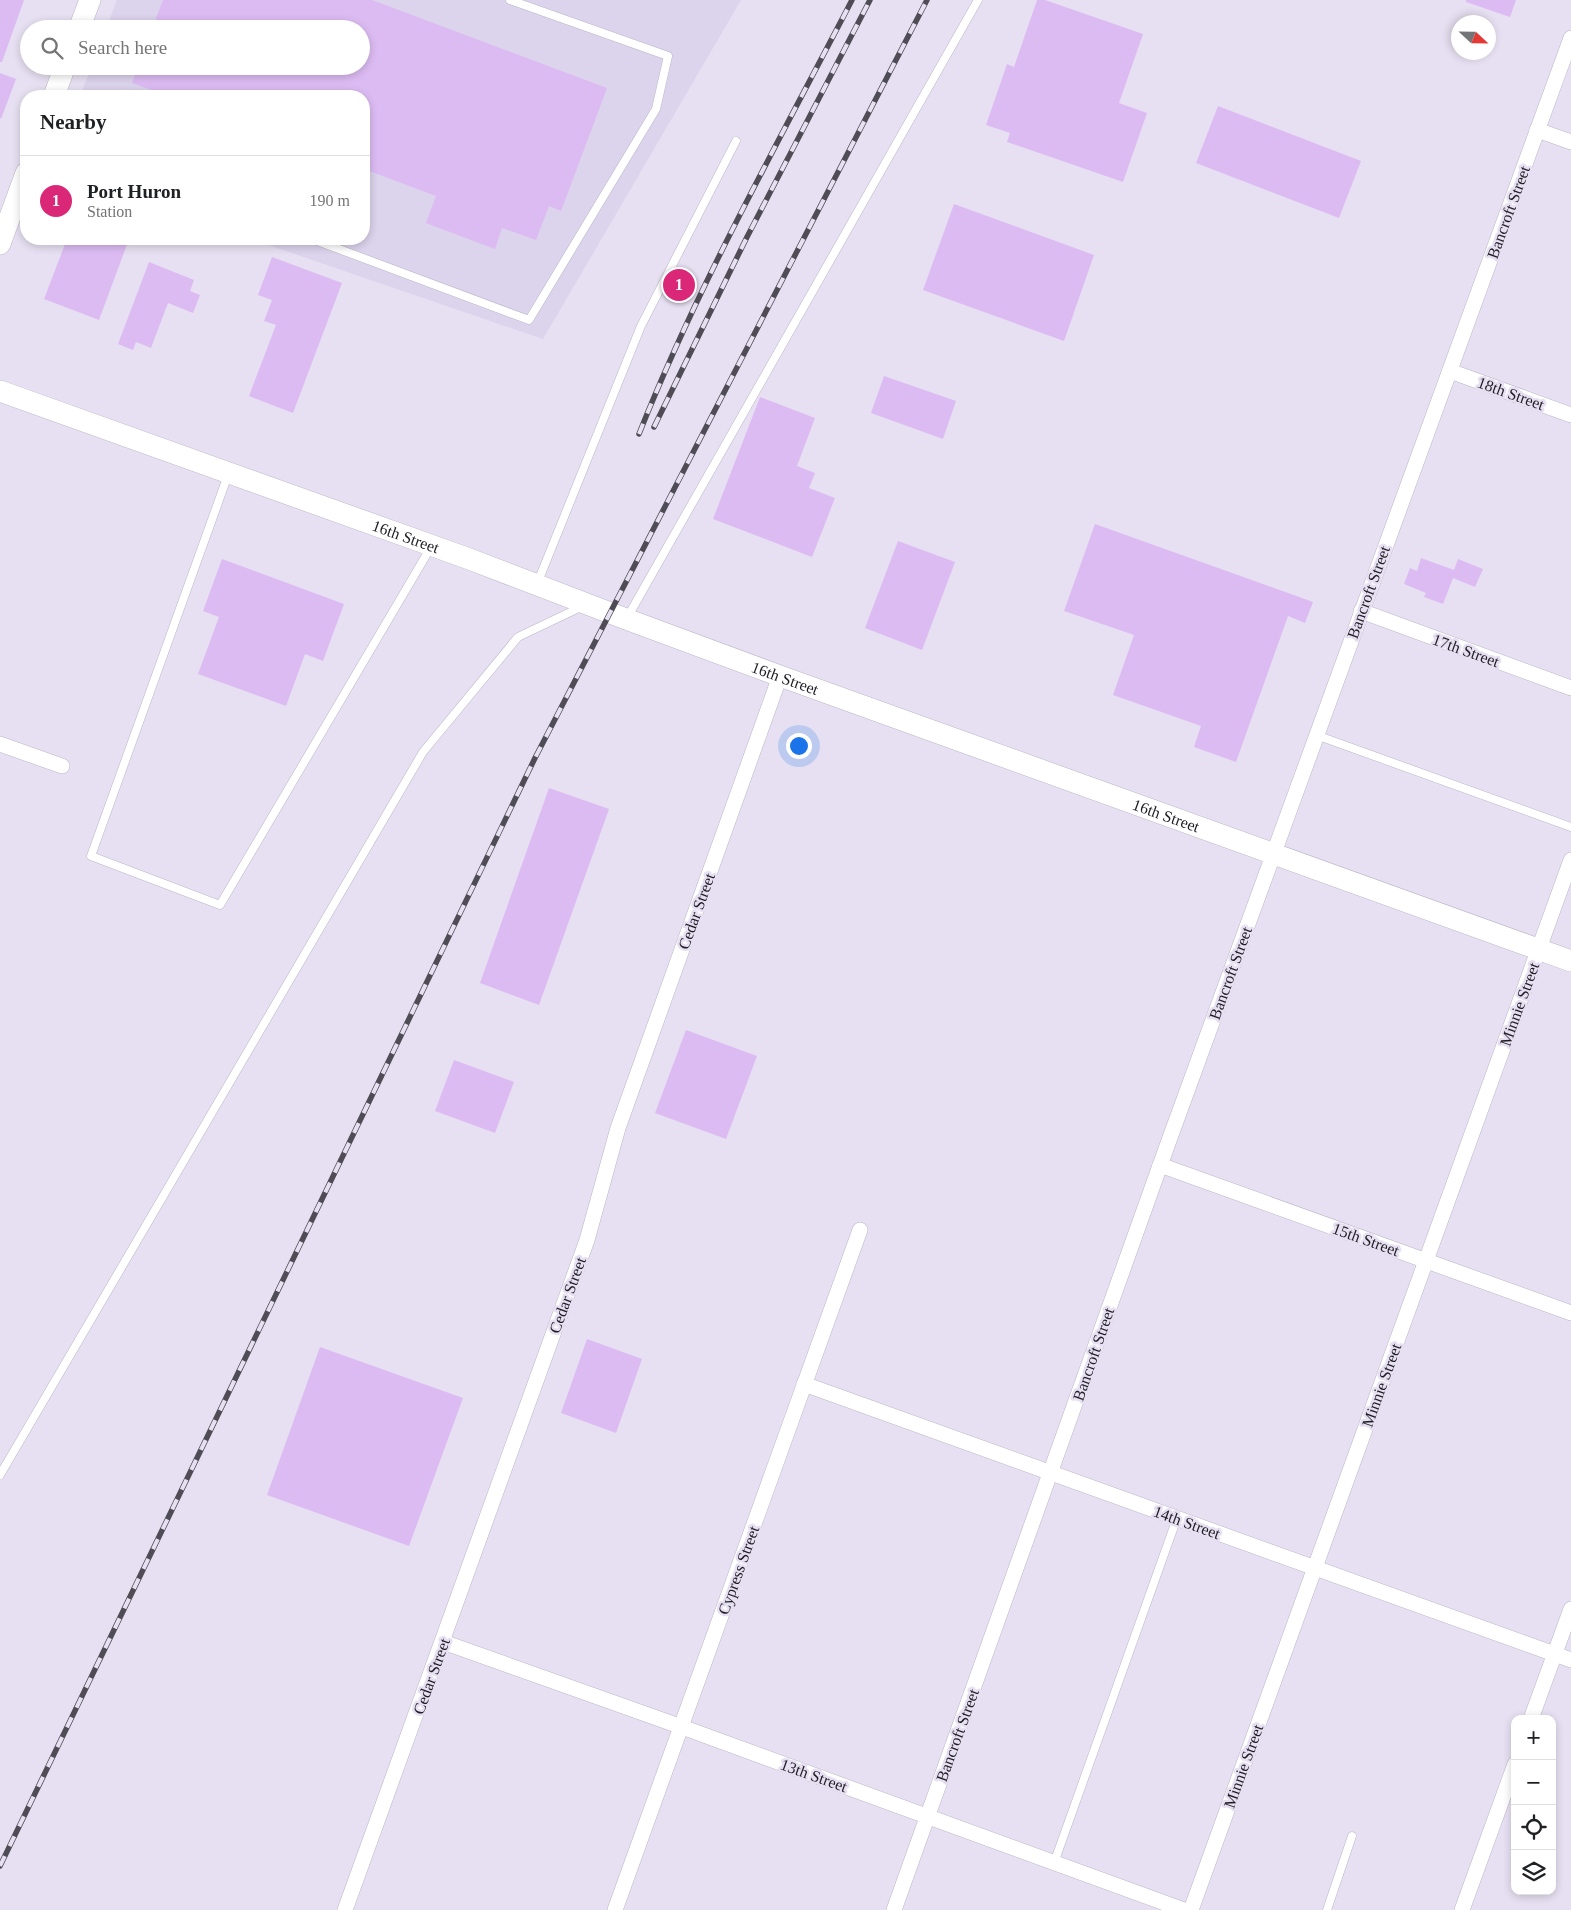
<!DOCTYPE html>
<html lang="en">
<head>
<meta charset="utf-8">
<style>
	:root { --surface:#fff; --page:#f6f6f6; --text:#202124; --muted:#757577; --line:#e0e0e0; --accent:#db2777 }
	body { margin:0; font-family:Georgia,serif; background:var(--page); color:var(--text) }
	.controls { position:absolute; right:15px; bottom:15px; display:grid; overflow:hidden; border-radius:10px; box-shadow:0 2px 8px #0003 }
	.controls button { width:45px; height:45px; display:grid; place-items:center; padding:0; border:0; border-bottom:1px solid var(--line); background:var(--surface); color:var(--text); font:25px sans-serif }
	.compass { position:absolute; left:1451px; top:15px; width:45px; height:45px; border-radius:50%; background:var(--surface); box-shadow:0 2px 8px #0003; rotate:112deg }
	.you { position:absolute; left:798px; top:745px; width:18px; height:18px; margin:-12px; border:4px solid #fff; border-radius:50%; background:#1a73e8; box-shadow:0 0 0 8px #1a73e833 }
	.badge { display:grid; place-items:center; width:32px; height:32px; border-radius:50%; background:var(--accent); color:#fff; font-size:16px; font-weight:700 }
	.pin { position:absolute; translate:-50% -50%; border:2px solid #fff; box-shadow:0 1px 5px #0006 }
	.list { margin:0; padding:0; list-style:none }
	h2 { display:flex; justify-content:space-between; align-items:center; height:65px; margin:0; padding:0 20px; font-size:21px }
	h2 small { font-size:16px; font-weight:400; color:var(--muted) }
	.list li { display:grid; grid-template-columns:32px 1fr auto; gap:15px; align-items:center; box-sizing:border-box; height:90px; padding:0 20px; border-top:1px solid var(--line) }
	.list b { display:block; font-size:19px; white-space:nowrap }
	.list p { margin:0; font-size:16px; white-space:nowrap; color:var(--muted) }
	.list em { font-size:16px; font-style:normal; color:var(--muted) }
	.icon { flex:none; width:28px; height:28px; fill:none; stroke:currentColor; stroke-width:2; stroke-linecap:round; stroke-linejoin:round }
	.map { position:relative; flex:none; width:1571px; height:1910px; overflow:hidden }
	.search { position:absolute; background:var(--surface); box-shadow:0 2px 8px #0003; left:20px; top:20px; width:350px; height:55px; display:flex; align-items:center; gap:12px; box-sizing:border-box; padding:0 18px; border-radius:28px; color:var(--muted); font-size:19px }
	.panel { position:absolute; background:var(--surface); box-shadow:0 2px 8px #0003; left:20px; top:90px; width:350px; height:155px; border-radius:20px }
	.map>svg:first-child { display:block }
</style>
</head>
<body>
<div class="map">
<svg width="1571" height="1910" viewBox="0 0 1571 1910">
	<rect width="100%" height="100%" fill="#e7e0f2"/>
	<polygon fill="#dcd3ec" points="117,0 741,0 543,339 251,239 364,239 364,96 80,96 92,66 361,66 361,29 106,29"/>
	<g fill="#dcbbf2">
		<polygon points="0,0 24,0 2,62 0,62"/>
		<polygon points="163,0 372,0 607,88 561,211 549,206 536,240 502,228 495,249 426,223 436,196 364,169 364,96 169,96 132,83 138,66 361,66 361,29 152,29"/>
		<polygon points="1037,0 1045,0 1143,34 1119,103 1147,113 1123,182 1007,142 1010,133 986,125 1007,64 1014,67"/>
		<polygon points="1466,0 1516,0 1510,17 1466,2"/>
		<polygon points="0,73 16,79 1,119 0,118"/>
		<polygon points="1218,106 1361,161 1339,218 1196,163"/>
		<polygon points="954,204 1094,255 1064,341 923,290"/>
		<polygon points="67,239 129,239 99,320 44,299"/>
		<polygon points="272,257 342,283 293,413 249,396 276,325 264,321 272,300 258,295"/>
		<polygon points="149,262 194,280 190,291 200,295 193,313 168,303 151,348 136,342 133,350 118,344"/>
		<polygon points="884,376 956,401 943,439 871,413"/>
		<polygon points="760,397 815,418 797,466 815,473 809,488 835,498 812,557 713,519"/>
		<polygon points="1095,524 1313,602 1305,623 1288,616 1236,762 1194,747 1201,726 1113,695 1134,635 1064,611"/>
		<polygon points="898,541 955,562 922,650 865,628"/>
		<polygon points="1421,558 1454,570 1458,559 1483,569 1475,587 1453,578 1443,604 1424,597 1426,593 1404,584 1410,568 1417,571"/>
		<polygon points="222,559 344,604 323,661 305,654 286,706 198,674 219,617 203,611"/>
		<polygon points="549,788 609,809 539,1005 480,983"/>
		<polygon points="686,1030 757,1056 726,1139 655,1113"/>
		<polygon points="454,1060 514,1082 495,1133 435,1111"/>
		<polygon points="587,1339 642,1359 616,1433 561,1413"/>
		<polygon points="320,1347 463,1398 409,1546 267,1495"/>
	</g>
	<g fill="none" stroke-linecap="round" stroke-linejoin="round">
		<g stroke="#bcb6c7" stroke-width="9">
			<g id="lane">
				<polyline points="312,239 529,320 656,109 668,56 510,0"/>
				<polyline points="228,475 91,856 220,905 431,547"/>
				<polyline points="537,584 641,326 736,141"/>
				<polyline points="627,618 978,0"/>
				<polyline points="1316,735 1571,827"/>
				<polyline points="0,1475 423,752 518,637 583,606"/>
				<polyline points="1054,1863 1177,1518"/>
				<polyline points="1327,1910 1352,1836"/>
			</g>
		</g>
		<g stroke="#bcb6c7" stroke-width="16">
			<g id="street">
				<polyline points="1537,130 1571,142"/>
				<polyline points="1450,371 1571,415"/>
				<polyline points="1361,611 1571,688"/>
				<polyline points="0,744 62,766"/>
				<polyline points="1160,1165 1571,1313"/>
				<polyline points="804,1384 1571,1660"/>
				<polyline points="443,1642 682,1727 1184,1910"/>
				<polyline points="1531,1719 1571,1609"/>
				<polyline points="345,1910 587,1240 618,1128 780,676"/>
				<polyline points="615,1910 860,1230"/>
				<polyline points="894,1910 1167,1146 1571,38"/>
				<polyline points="1191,1910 1571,860"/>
				<polyline points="1462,1910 1515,1764"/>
			</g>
		</g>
		<g stroke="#bcb6c7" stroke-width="22">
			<g id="secondary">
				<polyline points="79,29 90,0"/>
				<polyline points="54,96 65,66"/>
				<polyline points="0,244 26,173"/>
				<path id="s1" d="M0 391 464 557 626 619 780 676 1571 961"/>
			</g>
		</g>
		<use href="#lane" stroke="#fff" stroke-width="8"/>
		<use href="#street" stroke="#fff" stroke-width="15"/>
		<use href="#secondary" stroke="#fff" stroke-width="21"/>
		<g stroke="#4f4c55" stroke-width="5.5">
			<g id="rail">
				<polyline points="654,427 747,237 870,0"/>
				<path d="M639 434C698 285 778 143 852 0"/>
				<polyline points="0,1866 535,758 927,0"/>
			</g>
		</g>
		<use href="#rail" stroke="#e7e0f2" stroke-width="4" stroke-dasharray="11" stroke-linecap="butt"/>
	</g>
	<g text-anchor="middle" stroke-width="5" stroke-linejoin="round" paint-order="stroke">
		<g font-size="16" fill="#1f1d23" stroke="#e7e0f2">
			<text transform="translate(1508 212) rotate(-70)" y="6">Bancroft Street</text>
			<text transform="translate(1511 393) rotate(20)" y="6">18th Street</text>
			<text dy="6" stroke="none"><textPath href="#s1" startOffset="431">16th Street</textPath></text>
			<text transform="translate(1368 592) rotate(-70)" y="6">Bancroft Street</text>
			<text transform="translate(1466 650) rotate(20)" y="6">17th Street</text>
			<text dy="6" stroke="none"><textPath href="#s1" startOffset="836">16th Street</textPath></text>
			<text dy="6" stroke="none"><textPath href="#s1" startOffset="1241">16th Street</textPath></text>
			<text transform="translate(696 911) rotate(-70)" y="6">Cedar Street</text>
			<text transform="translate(1230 973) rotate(-70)" y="6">Bancroft Street</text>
			<text transform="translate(1519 1004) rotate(-70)" y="6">Minnie Street</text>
			<text transform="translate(1366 1239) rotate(20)" y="6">15th Street</text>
			<text transform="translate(567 1295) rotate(-70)" y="6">Cedar Street</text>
			<text transform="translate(1093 1354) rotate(-71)" y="6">Bancroft Street</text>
			<text transform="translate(1381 1385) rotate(-70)" y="6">Minnie Street</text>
			<text transform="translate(1187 1522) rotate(20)" y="6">14th Street</text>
			<text transform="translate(738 1570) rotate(-70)" y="6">Cypress Street</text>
			<text transform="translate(431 1676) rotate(-70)" y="6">Cedar Street</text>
			<text transform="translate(957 1735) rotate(-70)" y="6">Bancroft Street</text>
			<text transform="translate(1243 1766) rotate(-70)" y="6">Minnie Street</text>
			<text transform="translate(814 1775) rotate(20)" y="6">13th Street</text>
		</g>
	</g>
</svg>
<div class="controls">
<button>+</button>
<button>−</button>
<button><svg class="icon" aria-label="locate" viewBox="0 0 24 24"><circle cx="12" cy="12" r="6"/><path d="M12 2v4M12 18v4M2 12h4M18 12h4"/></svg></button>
<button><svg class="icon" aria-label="layers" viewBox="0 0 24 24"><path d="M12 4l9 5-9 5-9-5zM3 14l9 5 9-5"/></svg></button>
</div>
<svg class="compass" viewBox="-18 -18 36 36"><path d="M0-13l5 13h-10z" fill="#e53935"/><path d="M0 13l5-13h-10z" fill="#757577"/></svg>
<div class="you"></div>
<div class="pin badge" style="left:679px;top:285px">1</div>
<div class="search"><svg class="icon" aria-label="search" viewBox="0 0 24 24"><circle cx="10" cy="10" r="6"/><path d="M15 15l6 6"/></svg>Search here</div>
<section class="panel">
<h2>Nearby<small></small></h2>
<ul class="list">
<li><span class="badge">1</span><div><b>Port Huron</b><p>Station</p></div><em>190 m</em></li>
</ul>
</section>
</div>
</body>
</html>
